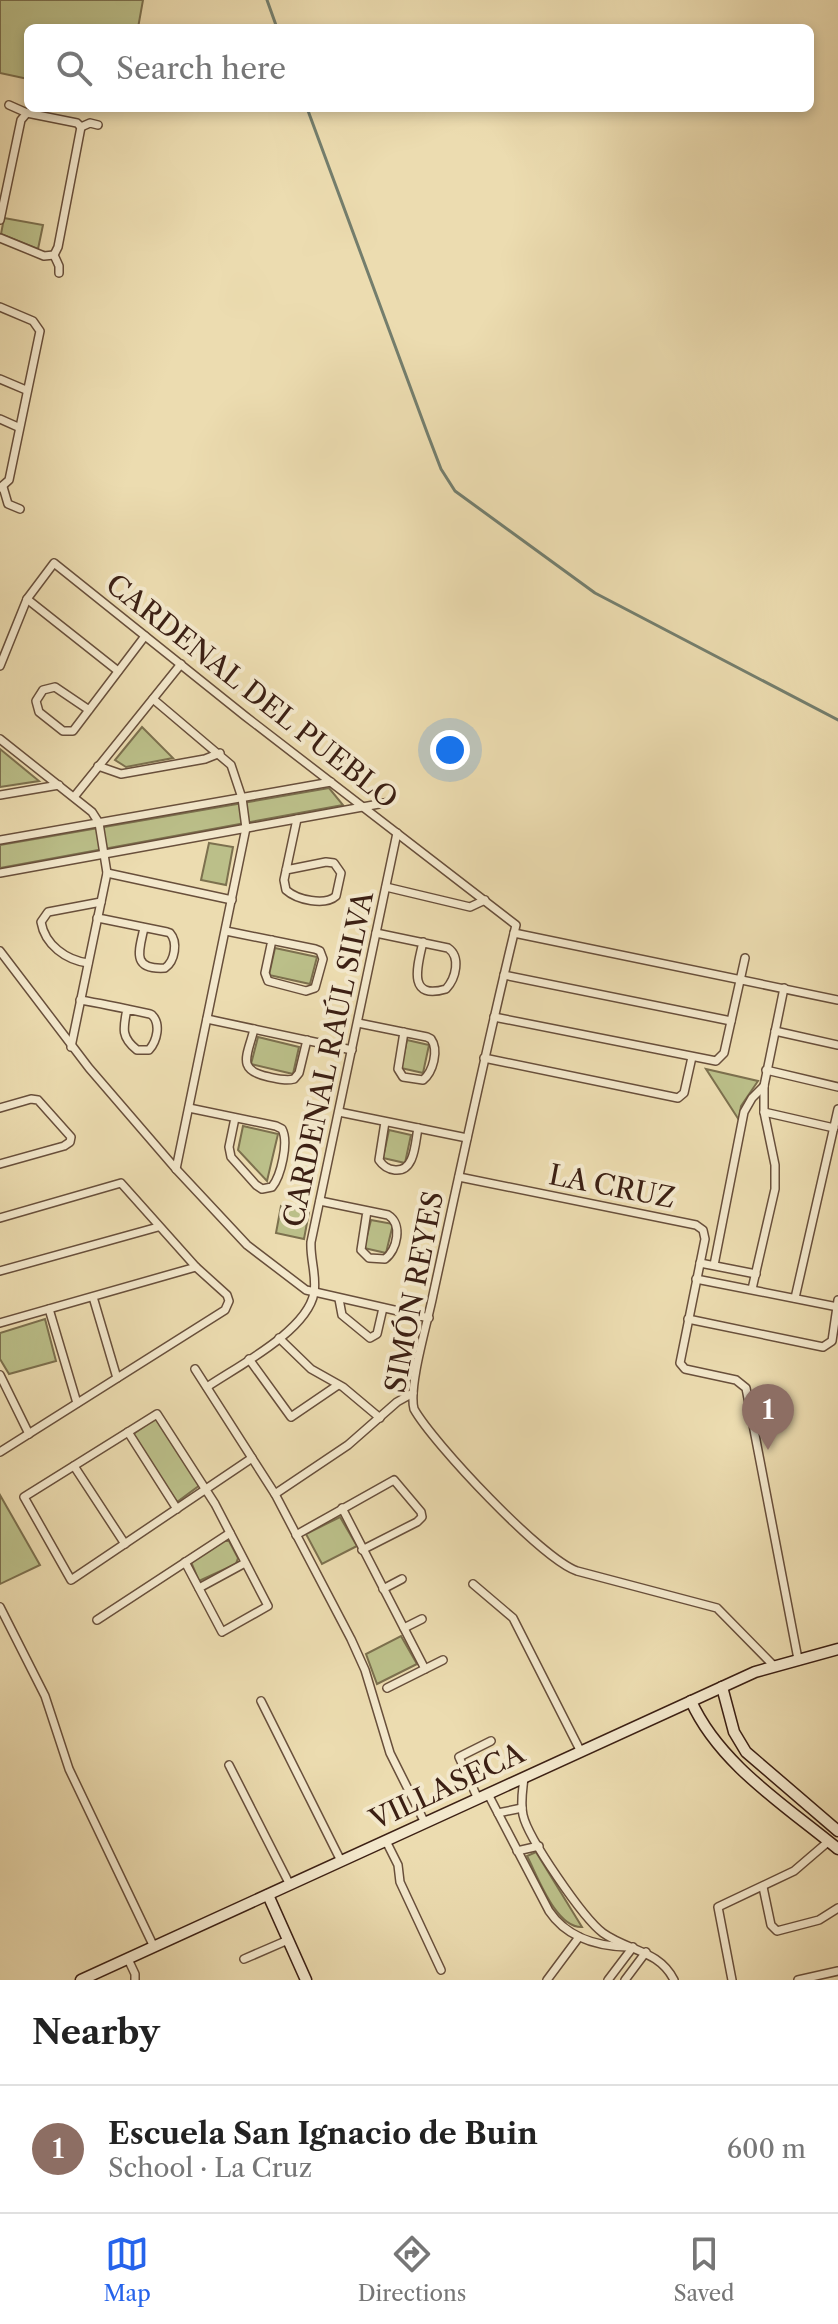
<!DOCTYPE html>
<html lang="en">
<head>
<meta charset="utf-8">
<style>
	:root { --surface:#fff; --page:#f2f2f2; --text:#222; --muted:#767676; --line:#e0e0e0; --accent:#2563eb }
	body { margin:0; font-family:"Libre Caslon Text",serif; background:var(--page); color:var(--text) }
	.you { position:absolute; left:450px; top:750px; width:28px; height:28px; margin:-20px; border:6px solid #fff; border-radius:50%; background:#1a73e8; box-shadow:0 0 0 12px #1a73e833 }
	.badge { display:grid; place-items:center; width:52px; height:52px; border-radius:50%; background:var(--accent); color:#fff; font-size:26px; font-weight:700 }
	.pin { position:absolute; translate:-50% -66px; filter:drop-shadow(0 2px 4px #0008) }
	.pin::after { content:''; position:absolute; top:42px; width:28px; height:24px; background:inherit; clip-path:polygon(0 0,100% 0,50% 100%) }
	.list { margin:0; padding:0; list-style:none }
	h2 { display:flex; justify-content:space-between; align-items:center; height:104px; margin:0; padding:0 32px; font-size:34px }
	h2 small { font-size:26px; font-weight:400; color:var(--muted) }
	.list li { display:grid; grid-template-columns:52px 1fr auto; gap:24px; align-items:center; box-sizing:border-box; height:128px; padding:0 32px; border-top:2px solid var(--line) }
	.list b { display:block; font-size:30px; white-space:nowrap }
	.list p { margin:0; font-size:26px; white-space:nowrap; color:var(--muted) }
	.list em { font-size:26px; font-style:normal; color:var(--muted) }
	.icon { flex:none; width:44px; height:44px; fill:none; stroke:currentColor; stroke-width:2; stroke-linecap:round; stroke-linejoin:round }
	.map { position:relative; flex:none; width:838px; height:1980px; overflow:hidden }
	.search { position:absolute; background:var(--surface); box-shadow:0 4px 12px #0003; left:24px; right:24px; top:24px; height:88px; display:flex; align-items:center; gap:20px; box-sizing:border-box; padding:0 28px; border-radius:12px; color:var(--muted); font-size:30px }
	.sheet { height:232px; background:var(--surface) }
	nav { display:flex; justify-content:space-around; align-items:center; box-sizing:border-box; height:112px; border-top:2px solid var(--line); background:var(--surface); font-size:22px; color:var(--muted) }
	nav a { display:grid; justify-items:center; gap:4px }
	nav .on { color:var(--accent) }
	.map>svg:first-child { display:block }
</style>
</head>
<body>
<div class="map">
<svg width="838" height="1980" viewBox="0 0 838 1980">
	<rect width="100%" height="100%" fill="#ecdcb0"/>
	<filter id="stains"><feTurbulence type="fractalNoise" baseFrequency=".0025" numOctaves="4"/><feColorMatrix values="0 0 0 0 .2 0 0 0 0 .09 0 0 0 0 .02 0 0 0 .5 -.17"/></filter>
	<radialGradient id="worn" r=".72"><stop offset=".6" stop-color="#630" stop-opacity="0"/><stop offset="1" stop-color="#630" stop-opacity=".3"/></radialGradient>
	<g fill="#bbbf89" stroke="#7c704e" stroke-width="2">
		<polygon points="0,0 143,0 138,28 28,28 28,79 0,73"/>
		<polygon points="4,218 43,225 38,249 1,234"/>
		<polygon points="142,727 173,758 126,767 115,760"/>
		<polygon points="0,749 39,781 0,787"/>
		<polygon points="329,788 343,805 0,868 0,845"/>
		<polygon points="209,843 233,847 226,885 201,880"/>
		<polygon points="275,948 317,957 310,984 269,975"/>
		<polygon points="258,1037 299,1047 293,1074 251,1064"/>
		<polygon points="407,1040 429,1045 423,1073 401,1068"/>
		<polygon points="706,1069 758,1081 741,1106 739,1120"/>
		<polygon points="243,1126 278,1134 267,1181 238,1150"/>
		<polygon points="389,1130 411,1135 405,1163 383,1158"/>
		<polygon points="281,1206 309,1212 304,1239 276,1233"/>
		<polygon points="371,1220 393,1224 386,1253 364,1248"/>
		<polygon points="45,1319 56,1361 9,1374 0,1359 0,1333"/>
		<polygon points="156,1418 200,1485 177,1502 132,1435"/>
		<polygon points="0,1495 40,1565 0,1584"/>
		<polygon points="340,1517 357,1546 322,1564 306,1534"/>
		<polygon points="224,1541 229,1541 238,1558 236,1564 199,1581 191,1562"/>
		<polygon points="401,1636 417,1664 377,1684 366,1654"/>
		<path d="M536 1852 582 1927C556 1928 538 1877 527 1856Z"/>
	</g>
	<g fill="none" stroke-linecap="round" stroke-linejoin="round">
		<g stroke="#747e6d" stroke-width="3">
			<polyline points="267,0 277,28"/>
			<polyline points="307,108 428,435 441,469 455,491 595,593 838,720"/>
		</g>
		<g stroke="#684f3b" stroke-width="10">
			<g id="street">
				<polyline points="9,105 27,113 77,123 81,127 90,123 98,125"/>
				<polyline points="0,220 21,120 27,113"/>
				<polyline points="0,238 44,256 54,255"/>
				<polyline points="59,273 59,266 54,255 58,247 81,127"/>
				<polyline points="0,307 33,321 40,331 9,480 0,488"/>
				<polyline points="0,379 26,390"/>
				<polyline points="0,419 18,427"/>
				<polyline points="3,487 8,504 20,509"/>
				<polyline points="27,599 118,671"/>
				<path d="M0 666 27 599 54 563 245 716 516 925C486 1048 460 1171 433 1295 428 1321 408 1386 414 1409 433 1443 542 1559 577 1571L717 1608 773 1665"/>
				<polyline points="153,699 231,765 242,798 246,828 176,1169"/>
				<polyline points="89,710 55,687 43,690 36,701 39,712 63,731 73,731 145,636"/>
				<polyline points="0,739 92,812 99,823 107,873 71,1047"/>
				<polyline points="98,766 121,774 205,759 220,753"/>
				<polyline points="0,795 59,785"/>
				<polyline points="74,797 181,664"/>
				<polyline points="0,840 331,782"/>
				<path d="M286 870 326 862 334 863 341 873 336 896C325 906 297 900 286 890L284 880 297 819"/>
				<polyline points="0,873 390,802"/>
				<polyline points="107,873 232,900"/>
				<polyline points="386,887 470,907 485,900"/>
				<path d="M97 918 103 919 167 932 170 933C178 942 175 961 165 968 131 970 139 951 144 928"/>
				<polyline points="226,931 315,949 320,951 323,959 315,988 306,991 268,981 265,973 272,940"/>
				<path d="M376 933 448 948C461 957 456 978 446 989 406 1001 418 964 423 942"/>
				<polyline points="514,933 838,1000"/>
				<polyline points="0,951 89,1068 176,1169 247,1245 306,1290 429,1318"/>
				<path d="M88 963C66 960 45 945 41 922L48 912 101 902"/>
				<polyline points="504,975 731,1021"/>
				<path d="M80 1000C104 1004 127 1009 150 1014L152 1015C161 1024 157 1041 149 1050H137C121 1037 123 1029 127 1009"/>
				<polyline points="494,1017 716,1061 724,1053 745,958"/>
				<polyline points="207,1019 352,1050"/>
				<path d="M358 1023 427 1037 431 1039C439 1050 433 1072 423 1080L403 1077 398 1069 404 1032"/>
				<path d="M254 1029C248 1055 235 1070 269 1077 278 1079 286 1081 294 1079L299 1073 307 1040"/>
				<polyline points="775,1031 838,1045"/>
				<polyline points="484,1058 678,1098 684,1093 692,1057"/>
				<polyline points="766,1070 838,1087"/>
				<polyline points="0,1108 31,1099 38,1100 71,1137 70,1142 64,1146 0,1164"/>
				<path d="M189 1108 276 1126 282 1129C289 1142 281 1176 272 1187L262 1189 256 1185 231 1157 229 1147 235 1118"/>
				<polyline points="339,1112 467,1138"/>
				<polyline points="764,1112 834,1128"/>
				<path d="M385 1122 379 1160C383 1166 387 1169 395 1170 415 1172 415 1143 418 1128"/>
				<polyline points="459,1177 696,1225 703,1230 705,1239 680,1363 685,1369 736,1380 746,1388 798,1659"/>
				<path d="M320 1201 388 1215C403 1224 397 1250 385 1259L369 1258 361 1250 367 1211"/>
				<polyline points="0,1218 121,1183 196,1267 227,1295 229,1301 225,1310 0,1452"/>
				<polyline points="700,1263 756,1274"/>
				<polyline points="714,1265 744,1112 752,1098 764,1086"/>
				<polyline points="0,1271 158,1227"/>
				<polyline points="696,1279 838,1307"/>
				<polyline points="752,1289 775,1189 775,1165 764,1112 764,1086 784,988"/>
				<polyline points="93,1297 117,1378"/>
				<polyline points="795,1298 838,1109"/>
				<polyline points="339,1299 342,1315 370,1338 377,1334 383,1308"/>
				<polyline points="49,1309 77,1403"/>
				<polyline points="688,1319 823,1347 832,1341 838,1300"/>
				<polyline points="0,1323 196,1267"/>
				<polyline points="279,1338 311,1369 343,1387 380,1418"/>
				<polyline points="249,1359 291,1417 338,1385"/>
				<polyline points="195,1369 275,1494 351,1639 365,1670 390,1753 425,1823"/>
				<polyline points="0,1375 29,1434"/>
				<path d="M207 1387C238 1366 307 1331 314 1293 317 1276 310 1259 311 1242L397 833"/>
				<polyline points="128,1432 177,1509"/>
				<polyline points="74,1466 125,1544"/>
				<polyline points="275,1494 348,1445 397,1402 413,1393"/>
				<polyline points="342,1508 425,1669"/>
				<polyline points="296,1535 394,1480 421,1512 422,1517 417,1522 362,1550"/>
				<polyline points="185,1562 222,1632 268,1606 215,1504 157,1414 24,1497 71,1580 252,1458"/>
				<polyline points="473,1584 513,1618 581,1752"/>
				<polyline points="199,1588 245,1563"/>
				<polyline points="383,1589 402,1579"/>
				<polyline points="0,1607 45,1696 69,1769 154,1947"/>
				<polyline points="97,1620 230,1533"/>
				<polyline points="404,1628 422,1619"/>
				<polyline points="387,1688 443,1660"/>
				<polyline points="261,1701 341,1861"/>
				<polyline points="229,1765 290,1885"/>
				<path d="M524 1777C523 1789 520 1802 523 1815 528 1838 583 1918 603 1933 628 1951 659 1950 674 1980"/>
				<path d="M488 1794 549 1911C567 1938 596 1946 627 1947"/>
				<polyline points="478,1799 459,1757 491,1741"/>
				<polyline points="498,1813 522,1808"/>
				<polyline points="386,1841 398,1865 400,1882 441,1970"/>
				<polyline points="517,1851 539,1846"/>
				<polyline points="763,1887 771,1925 777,1931 819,1920 838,1908"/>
				<polyline points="128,1959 135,1974 135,1980"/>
				<polyline points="244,1959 288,1940"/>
				<polyline points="547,1980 579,1937"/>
				<polyline points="608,1980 633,1947"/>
				<polyline points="625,1980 646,1952"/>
				<polyline points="732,1980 718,1907 794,1871 829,1841"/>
				<polyline points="798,1980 838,1971"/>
			</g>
		</g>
		<g stroke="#3c2014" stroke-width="13">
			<g id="secondary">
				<polyline points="722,1687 734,1732 746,1752 838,1831"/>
				<path d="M691 1701C719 1764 786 1806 838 1849"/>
				<polyline points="268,1895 306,1980"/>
				<polyline points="81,1980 755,1672 838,1649"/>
			</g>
		</g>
		<use href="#street" stroke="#f3e8cc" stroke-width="7"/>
		<use href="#secondary" stroke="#f3e8cc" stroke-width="10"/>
	</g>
	<g text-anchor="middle" stroke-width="8" stroke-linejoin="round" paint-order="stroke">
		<g font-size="28" fill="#3c2014" stroke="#f3e8cc">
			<text transform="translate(252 691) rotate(38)" y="10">CARDENAL DEL PUEBLO</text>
			<text transform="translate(328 1059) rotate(-78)" y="10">CARDENAL RAÚL SILVA</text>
			<text transform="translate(612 1186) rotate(11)" y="10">LA CRUZ</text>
			<text transform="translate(414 1292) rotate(-79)" y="10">SIMÓN REYES</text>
			<text transform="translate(447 1786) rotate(-25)" y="10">VILLASECA</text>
		</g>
	</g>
	<rect width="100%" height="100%" filter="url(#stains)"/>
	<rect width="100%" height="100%" fill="url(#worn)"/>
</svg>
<div class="you"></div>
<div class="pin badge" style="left:768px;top:1450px;background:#8d6e63">1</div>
<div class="search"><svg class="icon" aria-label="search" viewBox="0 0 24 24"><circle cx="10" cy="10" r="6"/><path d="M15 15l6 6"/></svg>Search here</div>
</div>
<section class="sheet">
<h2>Nearby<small></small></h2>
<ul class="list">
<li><span class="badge" style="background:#8d6e63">1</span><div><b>Escuela San Ignacio de Buin</b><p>School · La Cruz</p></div><em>600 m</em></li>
</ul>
</section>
<nav>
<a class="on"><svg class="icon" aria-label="map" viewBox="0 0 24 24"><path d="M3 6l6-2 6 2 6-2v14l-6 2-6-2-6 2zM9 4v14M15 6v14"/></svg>Map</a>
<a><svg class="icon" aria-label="directions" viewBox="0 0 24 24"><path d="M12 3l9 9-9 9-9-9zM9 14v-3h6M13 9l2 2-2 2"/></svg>Directions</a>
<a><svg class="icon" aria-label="saved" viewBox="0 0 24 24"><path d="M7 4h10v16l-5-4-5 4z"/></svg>Saved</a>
</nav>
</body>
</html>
